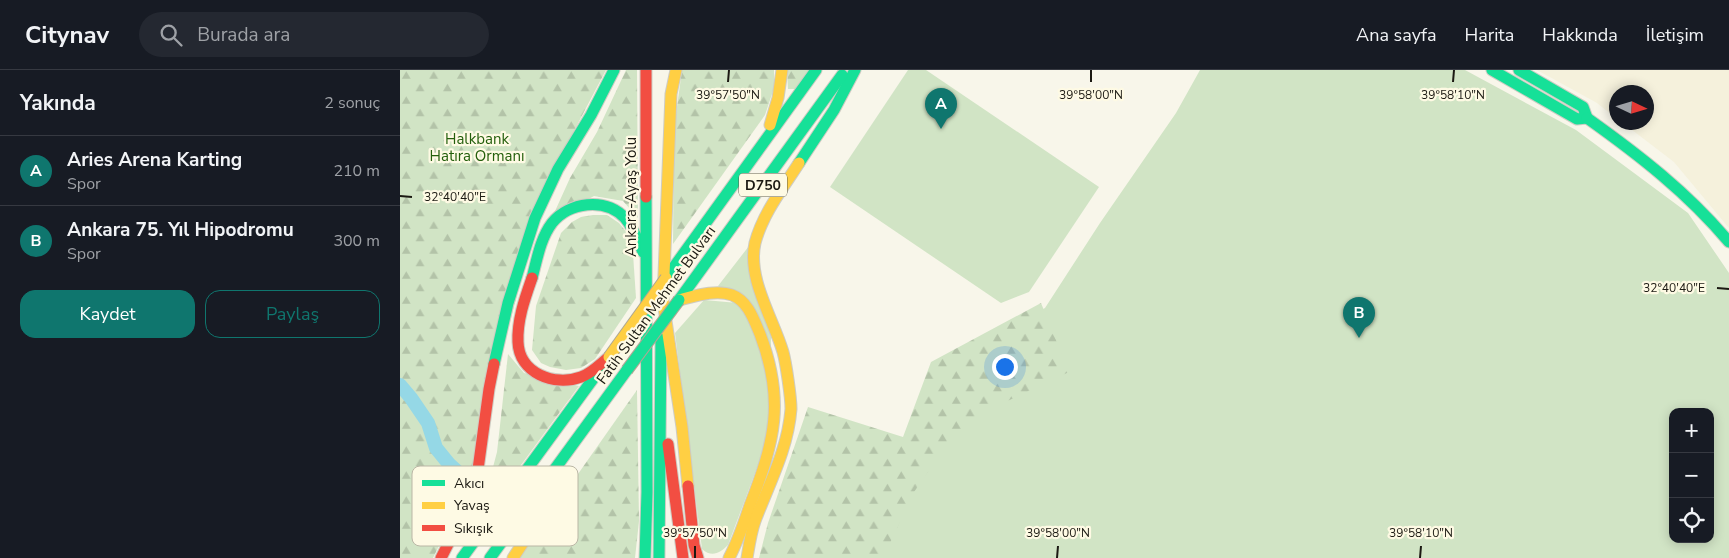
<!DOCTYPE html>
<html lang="tr">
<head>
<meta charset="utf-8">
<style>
	:root { --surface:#171b24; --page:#242831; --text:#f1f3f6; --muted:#9ea1a6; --line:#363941; --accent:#0f766e }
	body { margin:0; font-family:"Nunito Sans",sans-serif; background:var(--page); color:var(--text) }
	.controls { position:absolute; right:15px; bottom:15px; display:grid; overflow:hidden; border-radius:10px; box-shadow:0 2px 12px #0003 }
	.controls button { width:45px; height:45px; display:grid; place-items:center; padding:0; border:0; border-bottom:1px solid var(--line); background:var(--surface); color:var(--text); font:25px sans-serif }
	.compass { position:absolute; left:1209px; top:15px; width:45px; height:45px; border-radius:50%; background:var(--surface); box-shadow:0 2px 12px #0003; rotate:94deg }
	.you { position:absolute; left:604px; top:296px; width:18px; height:18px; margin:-12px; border:4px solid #fff; border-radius:50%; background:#1a73e8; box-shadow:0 0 0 8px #1a73e833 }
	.badge { display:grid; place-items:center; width:32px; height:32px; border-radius:50%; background:var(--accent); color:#fff; font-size:16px; font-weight:700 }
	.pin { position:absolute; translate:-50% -41px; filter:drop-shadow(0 1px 2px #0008) }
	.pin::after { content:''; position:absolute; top:26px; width:18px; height:15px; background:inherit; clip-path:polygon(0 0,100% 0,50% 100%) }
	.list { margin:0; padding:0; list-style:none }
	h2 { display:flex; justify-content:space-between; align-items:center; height:65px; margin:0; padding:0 20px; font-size:21px }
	h2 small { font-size:16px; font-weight:400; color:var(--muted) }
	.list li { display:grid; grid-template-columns:32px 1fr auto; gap:15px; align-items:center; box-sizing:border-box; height:70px; padding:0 20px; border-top:1px solid var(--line) }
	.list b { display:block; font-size:19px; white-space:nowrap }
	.list p { margin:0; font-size:16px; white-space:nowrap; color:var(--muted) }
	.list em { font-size:16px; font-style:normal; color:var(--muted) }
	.actions { display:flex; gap:10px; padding:15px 20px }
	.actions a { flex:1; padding:11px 0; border:1px solid var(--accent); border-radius:15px; text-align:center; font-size:18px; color:var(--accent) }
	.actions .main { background:var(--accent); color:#fff }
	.icon { flex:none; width:28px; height:28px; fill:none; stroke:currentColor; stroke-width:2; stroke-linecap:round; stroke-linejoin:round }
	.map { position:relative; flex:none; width:1329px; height:488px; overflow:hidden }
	header { display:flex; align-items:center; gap:30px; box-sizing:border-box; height:70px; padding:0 25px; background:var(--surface); border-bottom:1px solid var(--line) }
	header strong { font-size:24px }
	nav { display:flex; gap:28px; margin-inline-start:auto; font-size:18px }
	.search { width:350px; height:45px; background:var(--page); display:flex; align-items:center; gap:12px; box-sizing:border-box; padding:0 18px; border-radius:28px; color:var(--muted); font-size:19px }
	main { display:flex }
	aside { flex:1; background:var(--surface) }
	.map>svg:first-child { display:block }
</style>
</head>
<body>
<header>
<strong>Citynav</strong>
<div class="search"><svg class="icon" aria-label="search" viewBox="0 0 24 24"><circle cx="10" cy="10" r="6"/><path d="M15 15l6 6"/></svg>Burada ara</div>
<nav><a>Ana sayfa</a><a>Harita</a><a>Hakkında</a><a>İletişim</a></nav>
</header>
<main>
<aside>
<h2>Yakında<small>2 sonuç</small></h2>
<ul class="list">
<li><span class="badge">A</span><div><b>Aries Arena Karting</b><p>Spor</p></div><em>210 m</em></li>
<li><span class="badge">B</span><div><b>Ankara 75. Yıl Hipodromu</b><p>Spor</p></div><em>300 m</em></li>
</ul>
<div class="actions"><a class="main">Kaydet</a><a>Paylaş</a></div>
</aside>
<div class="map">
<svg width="1329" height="488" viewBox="0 0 1329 488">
	<defs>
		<pattern id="forest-firs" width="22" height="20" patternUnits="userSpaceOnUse" patternTransform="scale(1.25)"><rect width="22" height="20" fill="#d1e4c5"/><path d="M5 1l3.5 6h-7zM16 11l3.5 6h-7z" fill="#b3c3a8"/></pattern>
	</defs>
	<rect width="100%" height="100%" fill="#f8f6ea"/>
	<polygon fill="#f5f1dc" points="1137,0 1329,0 1329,158 1274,92 1223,53 1246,52 1246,22 1216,22 1216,48 1197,33"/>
	<g fill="#d1e4c5" fill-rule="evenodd">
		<polygon points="508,0 526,0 699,117 629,222 601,233 430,117"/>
		<path d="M800 0H1065L1176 60 1288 143 1329 203V488H468L533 297 645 238 700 153 776 43ZM1273 342H1310V469H1273Z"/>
		<polygon points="349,176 371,267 369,397 368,274 318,216"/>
		<path d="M304 230 338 233 350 249 370 316 367 371 328 475C320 483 312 488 302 479L275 263Z"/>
	</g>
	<g fill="url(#forest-firs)">
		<polygon points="0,0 206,0 144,118 68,417 33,488 0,488"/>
		<polygon points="226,0 237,0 238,148 223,131 194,126 151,150 170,108 197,62"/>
		<polygon points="282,0 374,0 374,18 365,45 273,174 274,59"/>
		<polygon points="387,0 411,0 398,19 388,19"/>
		<polygon points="193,145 207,145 219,153 232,169 236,228 195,289 181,298 166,300 150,297 141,293 132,280 136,236 161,163 172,152 181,147"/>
		<polygon points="641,233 669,302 597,336 552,367 514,422 491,471 486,488 359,488 368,453 408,337 503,367 531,292"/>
		<polygon points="108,284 124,303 179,316 66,470 84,431 97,382"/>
		<polygon points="237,320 239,451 235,488 119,488"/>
	</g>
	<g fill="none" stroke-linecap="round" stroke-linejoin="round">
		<polyline stroke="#95d8e6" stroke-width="14" points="0,315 11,328 28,353 36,378 49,394 69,412"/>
		<g stroke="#ceccc3" stroke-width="13">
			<g id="fast">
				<polyline points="1092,0 1177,49 1187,48 1183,37 1119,0"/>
				<path d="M1187 48C1239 85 1288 123 1329 172"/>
				<polyline points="399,93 434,40 455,0"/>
				<path d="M132 208C137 190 140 169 152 153 169 132 205 127 225 148 233 157 238 171 243 182"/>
				<polyline points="266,208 416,0"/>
				<polyline points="279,230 442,5"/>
				<polyline points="94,294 108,233 135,148 158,99 191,45 214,0"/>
				<polyline points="62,488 201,298"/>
				<polyline points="90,488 227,300"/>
				<polyline points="245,488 247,422 246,127"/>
				<polyline points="259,488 261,269"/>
			</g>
		</g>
		<g stroke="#ceccc3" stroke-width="13">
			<g id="slow">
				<polyline points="276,0 271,24 263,231 282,357 288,416"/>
				<polyline points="370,55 378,28 382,0"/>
				<path d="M279 230C295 226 316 219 332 225 348 231 354 250 360 264 385 330 375 371 350 435 344 453 338 471 329 488"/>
				<polyline points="113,488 134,456 155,412"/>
				<path d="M347 488C349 476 351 462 355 451 369 414 388 379 391 339 391 327 386 293 383 282 373 248 347 209 355 173 363 143 383 118 399 93"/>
			</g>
		</g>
		<g stroke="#ceccc3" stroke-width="13">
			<g id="jam">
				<polyline points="246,0 246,127"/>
				<path d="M132 208C125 228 117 250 118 272 119 303 154 317 181 307 192 303 200 294 209 287"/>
				<polyline points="268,374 283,488"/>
				<polyline points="288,416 294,475 298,488"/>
				<polyline points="41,488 70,431 76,414 89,319 94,294"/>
			</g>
		</g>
		<use href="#fast" stroke="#16e098" stroke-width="11"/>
		<use href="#slow" stroke="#ffcf43" stroke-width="11"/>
		<use href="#jam" stroke="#f24e42" stroke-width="11"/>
		<g stroke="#ada793" stroke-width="13" stroke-linecap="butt">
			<polyline id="fast-bridge" points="227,300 279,230"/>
		</g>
		<g stroke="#ada793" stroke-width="13" stroke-linecap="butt">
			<polyline id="slow-bridge" points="209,287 266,208"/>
		</g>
		<use href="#fast-bridge" stroke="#16e098" stroke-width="11"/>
		<use href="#slow-bridge" stroke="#ffcf43" stroke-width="11"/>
	</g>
	<path fill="none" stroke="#1b1912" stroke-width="2" d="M328 12 329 0M691 12V0M1053 12 1054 0M0 126 12 127M1317 218 1329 219M295 488V476M657 488 658 476M1020 488 1021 476"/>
	<g text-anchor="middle" stroke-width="4.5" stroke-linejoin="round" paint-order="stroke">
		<rect fill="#fefae4" stroke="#5f5c51" stroke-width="1" x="339" y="103.5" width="48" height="23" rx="4"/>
		<g font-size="14" font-weight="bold" fill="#1b1912">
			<text x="363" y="120">D750</text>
		</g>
		<g font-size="15" fill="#245f0c" stroke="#fefae4">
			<text x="77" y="74">Halkbank<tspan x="77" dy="17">Hatıra Ormanı</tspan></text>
		</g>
		<g font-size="15" fill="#1b1912" stroke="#fefae4">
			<text transform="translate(231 127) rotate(-90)" y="5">Ankara-Ayaş Yolu</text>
			<text transform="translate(256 235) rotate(-54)" y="5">Fatih Sultan Mehmet Bulvarı</text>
		</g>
	</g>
	<rect x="12" y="396" width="166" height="80" rx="8" fill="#fefae4" stroke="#bab6a5" stroke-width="1"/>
	<rect x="22" y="410" width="23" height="6" fill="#16e098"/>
	<rect x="22" y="432" width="23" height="7" fill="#ffcf43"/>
	<rect x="22" y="455" width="23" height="6" fill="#f24e42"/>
	<g font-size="14" fill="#1b1912">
		<text x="54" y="418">Akıcı</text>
		<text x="54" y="440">Yavaş</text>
		<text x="54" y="463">Sıkışık</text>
	</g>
	<g font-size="12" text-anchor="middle" fill="#1b1912" stroke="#fefae4" stroke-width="4.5" stroke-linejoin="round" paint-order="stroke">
		<text x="328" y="29">39°57'50"N</text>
		<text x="691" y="29">39°58'00"N</text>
		<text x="1053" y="29">39°58'10"N</text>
		<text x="55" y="131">32°40'40"E</text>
		<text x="1274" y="222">32°40'40"E</text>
		<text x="295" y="467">39°57'50"N</text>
		<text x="658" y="467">39°58'00"N</text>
		<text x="1021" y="467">39°58'10"N</text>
	</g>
</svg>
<div class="controls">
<button>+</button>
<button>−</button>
<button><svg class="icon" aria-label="locate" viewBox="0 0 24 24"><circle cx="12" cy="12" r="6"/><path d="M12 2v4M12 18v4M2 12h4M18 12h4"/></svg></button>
</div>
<svg class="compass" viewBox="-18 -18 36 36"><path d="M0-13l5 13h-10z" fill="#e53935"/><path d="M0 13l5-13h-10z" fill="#9ea1a6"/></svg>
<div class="you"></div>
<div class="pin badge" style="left:541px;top:59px">A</div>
<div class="pin badge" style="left:959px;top:268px">B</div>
</div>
</main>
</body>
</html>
